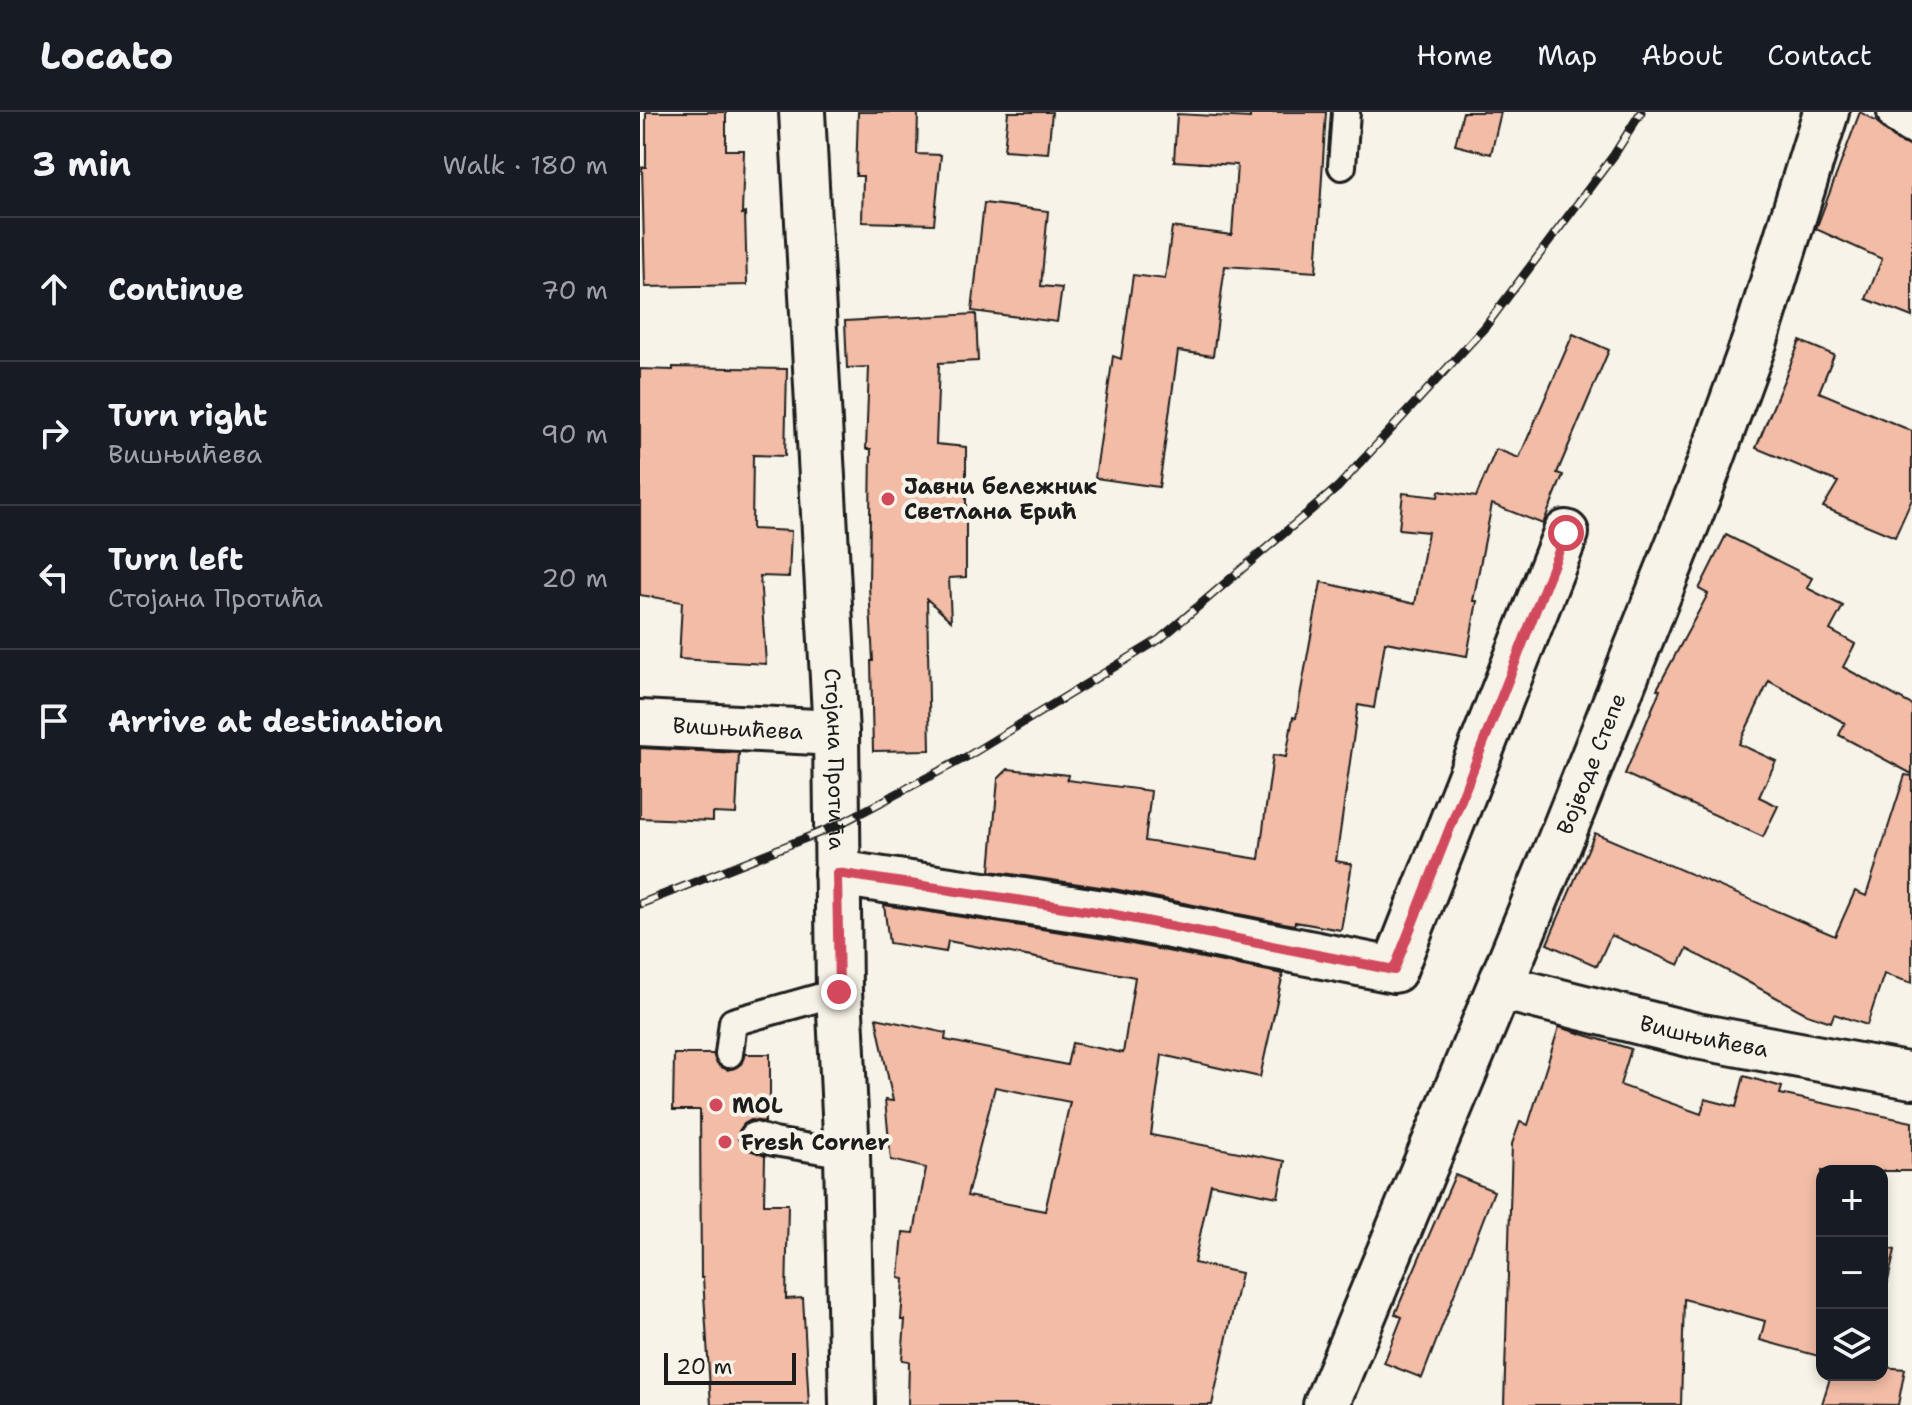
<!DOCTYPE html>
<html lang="en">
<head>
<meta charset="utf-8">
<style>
	:root { --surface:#171b24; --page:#20242c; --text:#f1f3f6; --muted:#9ea1a6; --line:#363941 }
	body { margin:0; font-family:"Shantell Sans",sans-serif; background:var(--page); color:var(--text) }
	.controls { position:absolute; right:24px; bottom:24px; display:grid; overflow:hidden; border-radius:16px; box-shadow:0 4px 12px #0003 }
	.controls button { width:72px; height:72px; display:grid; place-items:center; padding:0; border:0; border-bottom:2px solid var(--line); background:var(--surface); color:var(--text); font:40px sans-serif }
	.scale { position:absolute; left:24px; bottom:20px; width:132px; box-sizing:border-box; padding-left:8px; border:4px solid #1c1c1c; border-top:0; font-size:22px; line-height:28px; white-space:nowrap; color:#1c1c1c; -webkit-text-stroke:6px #f7f3e8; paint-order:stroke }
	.stop { position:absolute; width:24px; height:24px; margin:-18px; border:6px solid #d1495b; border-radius:50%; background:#fff }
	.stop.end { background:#d1495b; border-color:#fff; box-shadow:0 2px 8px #0008 }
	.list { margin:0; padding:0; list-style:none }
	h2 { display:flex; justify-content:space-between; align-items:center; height:104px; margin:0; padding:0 32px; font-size:34px }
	h2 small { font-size:26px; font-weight:400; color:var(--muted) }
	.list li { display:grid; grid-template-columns:52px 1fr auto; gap:24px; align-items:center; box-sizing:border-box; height:144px; padding:0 32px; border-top:2px solid var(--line) }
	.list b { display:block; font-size:30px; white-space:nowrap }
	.list p { margin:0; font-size:26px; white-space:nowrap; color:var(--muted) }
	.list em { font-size:26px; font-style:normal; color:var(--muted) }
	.icon { flex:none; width:44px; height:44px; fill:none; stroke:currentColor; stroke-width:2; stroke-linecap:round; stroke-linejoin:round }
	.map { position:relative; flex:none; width:1272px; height:1293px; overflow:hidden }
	header { display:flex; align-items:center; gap:48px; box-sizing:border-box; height:112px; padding:0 40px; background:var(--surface); border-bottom:2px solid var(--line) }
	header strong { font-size:38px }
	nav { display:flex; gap:44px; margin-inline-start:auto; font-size:28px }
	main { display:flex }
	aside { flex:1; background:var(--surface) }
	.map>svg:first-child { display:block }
</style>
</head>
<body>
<header>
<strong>Locato</strong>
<nav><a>Home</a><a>Map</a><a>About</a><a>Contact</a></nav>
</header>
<main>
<aside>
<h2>3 min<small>Walk · 180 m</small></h2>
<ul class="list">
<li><svg class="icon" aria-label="ahead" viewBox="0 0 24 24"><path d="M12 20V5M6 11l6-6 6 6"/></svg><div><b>Continue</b></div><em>70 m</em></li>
<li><svg class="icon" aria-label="right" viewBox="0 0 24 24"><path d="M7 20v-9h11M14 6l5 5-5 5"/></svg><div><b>Turn right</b><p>Вишњићева</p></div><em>90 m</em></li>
<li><svg class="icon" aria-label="left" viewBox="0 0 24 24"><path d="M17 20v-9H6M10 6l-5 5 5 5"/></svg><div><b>Turn left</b><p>Стојана Протића</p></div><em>20 m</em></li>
<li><svg class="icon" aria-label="arrive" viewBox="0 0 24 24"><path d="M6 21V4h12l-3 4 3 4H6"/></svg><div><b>Arrive at destination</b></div></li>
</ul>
</aside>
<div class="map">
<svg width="1272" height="1293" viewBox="0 0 1272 1293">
	<rect width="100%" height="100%" fill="#f7f3e8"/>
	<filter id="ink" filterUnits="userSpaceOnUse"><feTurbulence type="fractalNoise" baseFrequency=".0125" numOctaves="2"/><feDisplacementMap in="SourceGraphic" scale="16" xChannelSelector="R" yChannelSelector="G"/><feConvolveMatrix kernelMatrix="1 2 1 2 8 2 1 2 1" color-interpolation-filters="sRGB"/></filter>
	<g filter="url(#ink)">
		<g fill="#f2bca6" stroke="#1c1c1c" stroke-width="2" fill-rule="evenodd">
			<polygon points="6,0 86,0 86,38 104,38 102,102 105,101 107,173 5,175 2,55 6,55"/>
			<polygon points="218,0 278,0 277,42 301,43 294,112 222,110 223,64 216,64"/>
			<polygon points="368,0 412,0 408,41 364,38"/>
			<polygon points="610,0 686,0 676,160 585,154 573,244 538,239 519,375 455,366 473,244 481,247 493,163 525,167 532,115 592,123 597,53 534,49 537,2 610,6"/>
			<polygon points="823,0 861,0 851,42 815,33"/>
			<polygon points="1220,0 1237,10 1257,29 1272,35 1272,205 1226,187 1242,147 1176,117"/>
			<polygon points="344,91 408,99 401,174 422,176 417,210 332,199"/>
			<polygon points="336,202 338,249 299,251 296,332 326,335 326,465 309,466 311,509 287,487 290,638 233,639 231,549 233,549 229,474 231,337 226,337 229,255 207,256 205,209"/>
			<polygon points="933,222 969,238 917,361 923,363 903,412 852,392 833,489 837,489 827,544 745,530 734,596 718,593 696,749 712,752 701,818 655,810 654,813 474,777 350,759 358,667 368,657 428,663 427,668 511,679 505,729 619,747 633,643 646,645 653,605 656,606 681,470 775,492 788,420 759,417 763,381 798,385 799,379 836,385 856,337 879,346"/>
			<polygon points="1160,229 1194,243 1179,280 1272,319 1272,387 1255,425 1183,395 1198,370 1116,336"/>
			<polygon points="33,255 147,257 145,344 113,343 112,417 151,419 149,465 120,464 126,552 39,547 42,490 0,483 0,257 33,258"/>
			<polygon points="1086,423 1172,466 1167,476 1203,494 1190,518 1215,532 1203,555 1272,593 1272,662 1199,623 1205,611 1129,569 1099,632 1136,649 1119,685 1138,694 1123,725 985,662 1020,578 1017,577 1068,482 1059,477"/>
			<polygon points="0,636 99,641 96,702 73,701 73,709 0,706"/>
			<polygon points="1265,663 1272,664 1272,871 1244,862 1227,913 1194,902 1191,910 1167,902 1047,837 1039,853 971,823 957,854 907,832 955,721 1195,824 1215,779 1226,784"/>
			<path d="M244 793 466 827 643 862 620 965 522 943 511 1023 645 1049 638 1085 571 1072 554 1151 601 1161 572 1293H268L269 1249 262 1248 265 1208H261L264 1167 259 1166 263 1120 274 1121 286 1056 251 1048 245 988 253 989 236 906 306 921 305 928 427 953 432 931 483 941 495 865 308 829 306 840 249 831ZM355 975 430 990 405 1099 327 1084Z"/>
			<polygon points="919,915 991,937 980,973 1061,1002 1065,987 1096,995 1104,964 1142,975 1140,982 1272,1010 1272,1059 1182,1059 1182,1245 1120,1228 1125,1209 1044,1187 1041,1293 864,1293 872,1032 880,1010 888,1013"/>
			<polygon points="34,942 73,942 79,954 88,958 101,952 105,942 130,942 130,998 125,998 125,1010 111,1008 104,1012 99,1019 98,1027 103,1035 125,1044 124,1092 148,1092 146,1187 163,1186 169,1293 71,1293 63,1166 61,1166 60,998 33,998"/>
			<polygon points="815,1063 854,1079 782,1266 744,1251 762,1205 755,1202"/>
			<polygon points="1242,1135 1255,1138 1242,1195"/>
			<polygon points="1242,1255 1265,1257 1258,1293 1182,1292 1191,1263 1242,1263"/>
		</g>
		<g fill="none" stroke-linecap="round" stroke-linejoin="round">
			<g stroke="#1c1c1c" stroke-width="32">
				<g id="lane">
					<polyline points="702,54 706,0"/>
					<polyline points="89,942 93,910 199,880"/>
					<polyline points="114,1024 134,1030 207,1042"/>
				</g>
			</g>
			<g stroke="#1c1c1c" stroke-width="50">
				<g id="street">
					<polyline points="1260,0 1272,9"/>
					<path id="s1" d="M0 611 196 621"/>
					<polyline points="197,761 470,802 754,858 926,421"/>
					<path id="s2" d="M860 875 1057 924 1272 964"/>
					<path id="s3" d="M686 1293 920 729 1060 378 1115 228 1186 0"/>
				</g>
			</g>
			<g stroke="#1c1c1c" stroke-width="50">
				<g id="secondary">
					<path id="s4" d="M162 0 196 621 199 880 207 1042 212 1293"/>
				</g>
			</g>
			<use href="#lane" stroke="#f7f3e8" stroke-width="26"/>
			<use href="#street" stroke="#f7f3e8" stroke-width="44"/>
			<use href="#secondary" stroke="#f7f3e8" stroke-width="44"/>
			<g stroke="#1c1c1c" stroke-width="9">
				<polyline id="rail" points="0,792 196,714 328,644 520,527 698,375 845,215 974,43 1001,0"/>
			</g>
			<use href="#rail" stroke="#f7f3e8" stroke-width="6" stroke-dasharray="18" stroke-linecap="butt"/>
		</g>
	</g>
	<g fill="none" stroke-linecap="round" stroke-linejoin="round" filter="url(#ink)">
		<polyline stroke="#d1495b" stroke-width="10" points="199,880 197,761 470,802 754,858 926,421"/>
	</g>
	<g fill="#d1495b" stroke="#f7f3e8" stroke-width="3">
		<circle cx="248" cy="387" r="8"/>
		<circle cx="76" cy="993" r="8"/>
		<circle cx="85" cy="1030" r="8"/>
	</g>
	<g text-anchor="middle" stroke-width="8" stroke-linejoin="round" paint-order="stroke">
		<g font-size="22" font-weight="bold" fill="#1c1c1c" stroke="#f7f3e8" text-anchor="start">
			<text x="264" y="382">Јавни бележник<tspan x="264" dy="25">Светлана Ерић</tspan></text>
			<text x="92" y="1001">MOL</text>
			<text x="101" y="1038">Fresh Corner</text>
		</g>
		<g font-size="22" fill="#1c1c1c" stroke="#f7f3e8">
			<text dy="8" stroke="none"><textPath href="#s1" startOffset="98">Вишњићева</textPath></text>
			<text dy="8" stroke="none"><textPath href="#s4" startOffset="648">Стојана Протића</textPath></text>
			<text dy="8" stroke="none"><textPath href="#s3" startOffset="694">Војводе Степе</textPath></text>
			<text dy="8" stroke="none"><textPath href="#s2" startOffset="210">Вишњићева</textPath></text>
		</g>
	</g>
</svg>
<div class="controls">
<button>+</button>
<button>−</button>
<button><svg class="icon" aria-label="layers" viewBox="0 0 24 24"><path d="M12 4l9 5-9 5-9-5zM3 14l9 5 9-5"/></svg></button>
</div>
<div class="scale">20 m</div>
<div class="stop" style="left:926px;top:421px"></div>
<div class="stop end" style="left:199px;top:880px"></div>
</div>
</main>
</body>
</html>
